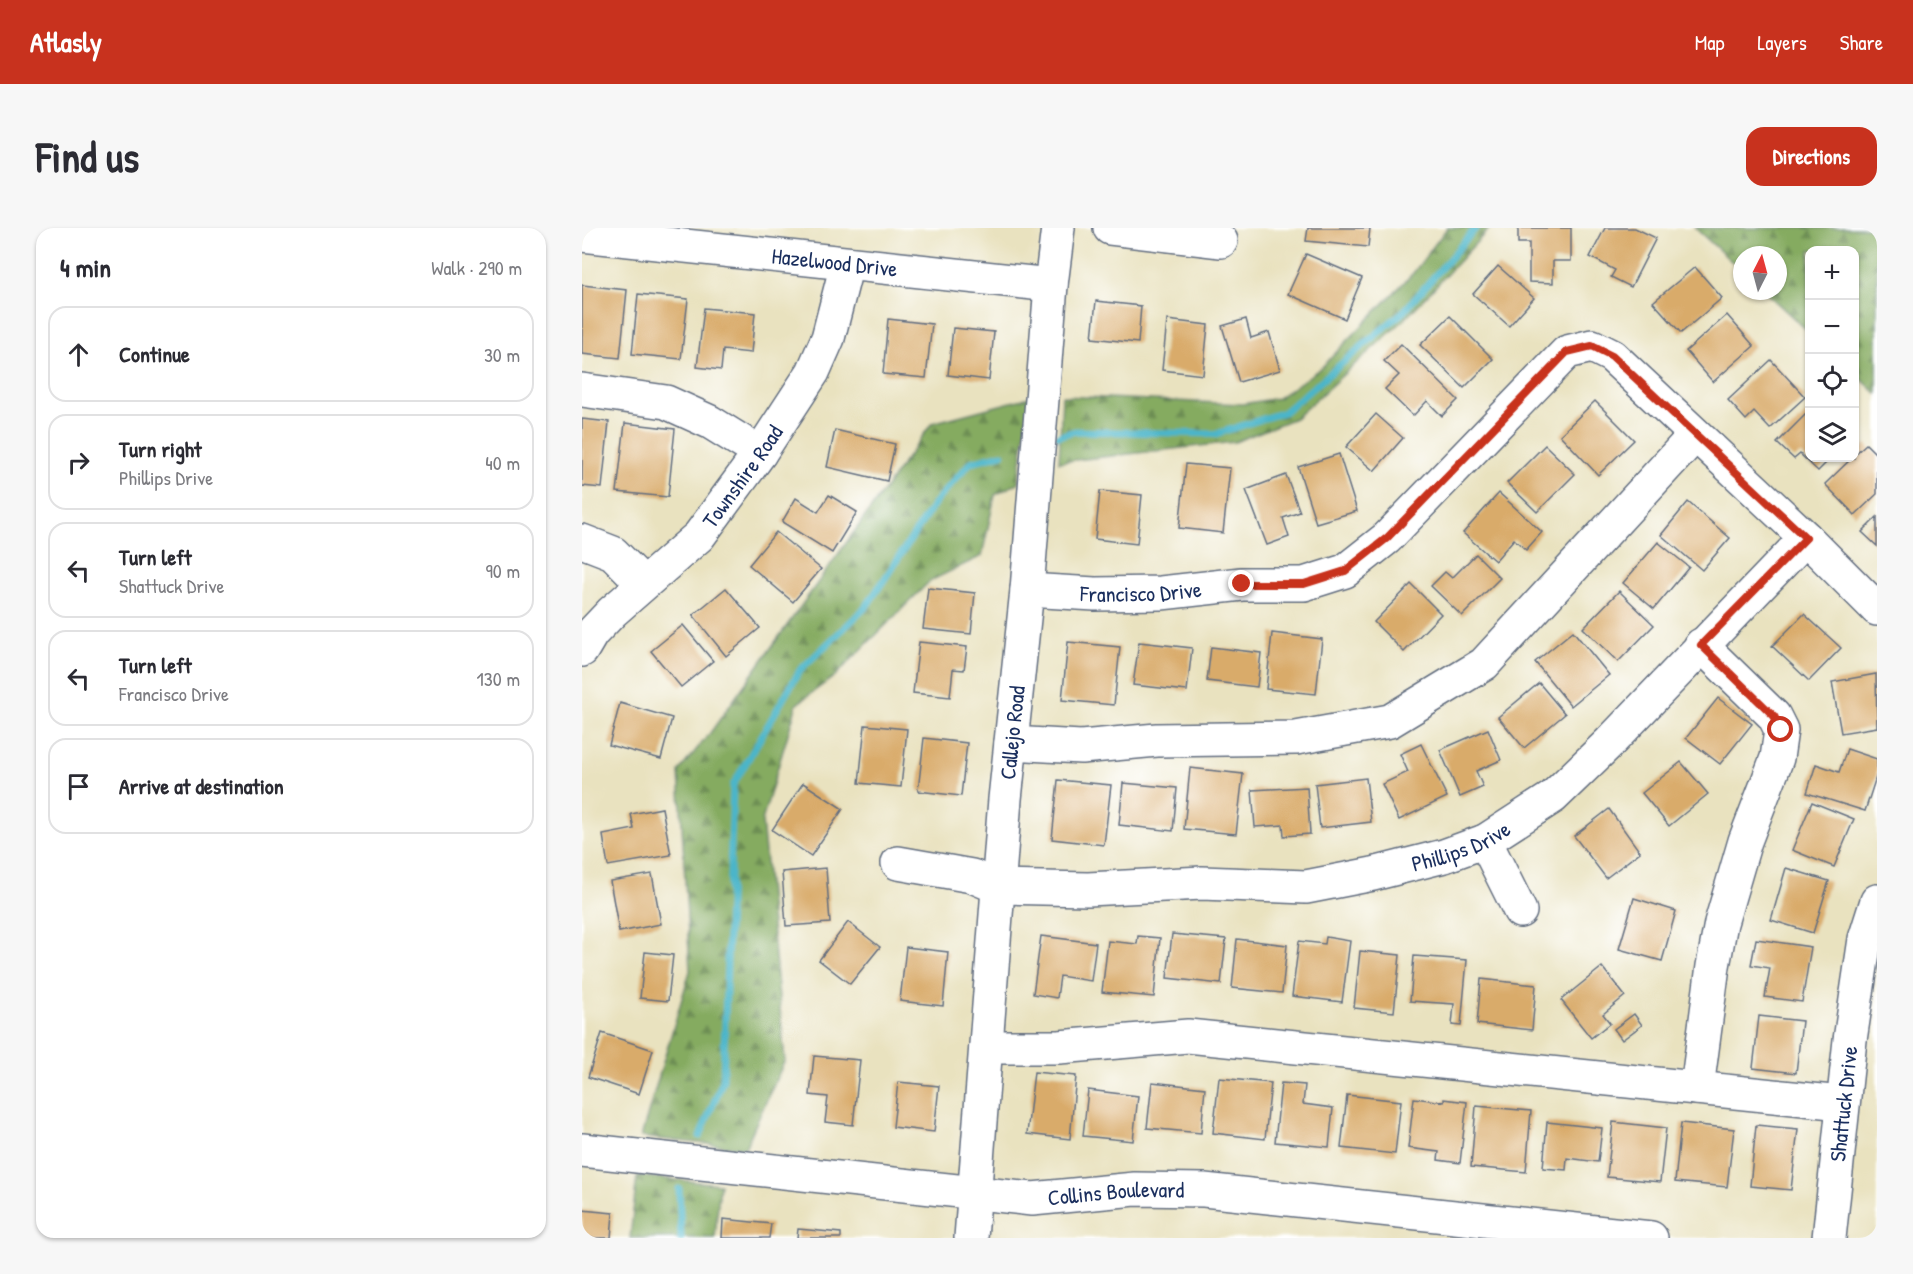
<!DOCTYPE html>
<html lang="en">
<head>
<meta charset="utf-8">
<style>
	:root { --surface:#fff; --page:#f7f7f7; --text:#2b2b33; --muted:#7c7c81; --line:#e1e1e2; --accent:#c8321e }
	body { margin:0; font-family:"Patrick Hand",sans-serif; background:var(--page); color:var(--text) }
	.controls { position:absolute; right:18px; top:18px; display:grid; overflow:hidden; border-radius:12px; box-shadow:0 2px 4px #0004 }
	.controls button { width:54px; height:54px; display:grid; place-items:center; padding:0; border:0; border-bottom:2px solid var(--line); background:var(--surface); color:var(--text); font:30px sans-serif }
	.compass { position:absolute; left:1151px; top:18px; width:54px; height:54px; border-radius:50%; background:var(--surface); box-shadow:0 2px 4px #0004; rotate:6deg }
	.stop { position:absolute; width:18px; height:18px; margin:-14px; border:4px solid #c8321e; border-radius:50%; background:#fff }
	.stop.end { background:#c8321e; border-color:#fff; box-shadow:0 2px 6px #0008 }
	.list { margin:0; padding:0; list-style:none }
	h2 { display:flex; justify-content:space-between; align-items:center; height:78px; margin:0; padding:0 24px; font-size:26px }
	h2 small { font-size:20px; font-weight:400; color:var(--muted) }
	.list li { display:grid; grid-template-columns:39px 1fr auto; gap:18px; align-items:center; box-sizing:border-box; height:96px; margin:0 12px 12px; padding:0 12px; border:2px solid var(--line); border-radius:18px }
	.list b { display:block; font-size:22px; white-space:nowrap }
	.list p { margin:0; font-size:20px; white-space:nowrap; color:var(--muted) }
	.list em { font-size:20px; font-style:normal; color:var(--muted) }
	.icon { flex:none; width:33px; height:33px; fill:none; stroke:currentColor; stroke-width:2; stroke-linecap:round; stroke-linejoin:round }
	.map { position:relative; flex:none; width:1295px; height:1010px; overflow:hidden; border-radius:18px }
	header { display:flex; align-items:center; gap:36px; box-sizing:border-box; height:84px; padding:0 30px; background:var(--accent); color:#fff }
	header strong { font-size:28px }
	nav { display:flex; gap:33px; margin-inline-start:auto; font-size:21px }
	.intro { display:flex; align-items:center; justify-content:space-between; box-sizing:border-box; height:144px; padding:0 36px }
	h1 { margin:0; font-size:42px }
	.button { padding:15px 27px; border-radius:18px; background:var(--accent); color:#fff; font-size:21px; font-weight:700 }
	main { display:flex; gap:36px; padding:0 36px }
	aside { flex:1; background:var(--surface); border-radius:18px; box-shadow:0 2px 4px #0004 }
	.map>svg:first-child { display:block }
</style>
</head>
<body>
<header>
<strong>Atlasly</strong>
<nav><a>Map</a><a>Layers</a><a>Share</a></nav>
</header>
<div class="intro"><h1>Find us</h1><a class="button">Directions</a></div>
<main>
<aside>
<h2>4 min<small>Walk · 290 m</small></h2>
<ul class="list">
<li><svg class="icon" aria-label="ahead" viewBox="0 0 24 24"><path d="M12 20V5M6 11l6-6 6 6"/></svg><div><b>Continue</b></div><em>30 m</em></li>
<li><svg class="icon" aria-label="right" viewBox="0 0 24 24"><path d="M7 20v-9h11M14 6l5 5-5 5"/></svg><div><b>Turn right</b><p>Phillips Drive</p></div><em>40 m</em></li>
<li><svg class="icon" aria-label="left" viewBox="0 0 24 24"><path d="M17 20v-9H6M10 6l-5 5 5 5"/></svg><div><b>Turn left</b><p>Shattuck Drive</p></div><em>90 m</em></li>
<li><svg class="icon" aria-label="left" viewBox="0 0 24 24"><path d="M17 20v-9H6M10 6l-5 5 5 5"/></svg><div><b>Turn left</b><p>Francisco Drive</p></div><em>130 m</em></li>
<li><svg class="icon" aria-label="arrive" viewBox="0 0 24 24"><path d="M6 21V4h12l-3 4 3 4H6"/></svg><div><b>Arrive at destination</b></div></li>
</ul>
</aside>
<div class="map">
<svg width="1295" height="1010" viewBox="0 0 1295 1010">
	<defs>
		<pattern id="forest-firs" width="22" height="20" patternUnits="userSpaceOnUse" patternTransform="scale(1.5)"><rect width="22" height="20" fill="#85ab61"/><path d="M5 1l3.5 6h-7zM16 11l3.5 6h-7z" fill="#6c8c53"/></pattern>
	</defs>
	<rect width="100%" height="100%" fill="#fff"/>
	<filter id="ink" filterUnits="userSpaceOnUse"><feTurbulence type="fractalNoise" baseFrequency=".0167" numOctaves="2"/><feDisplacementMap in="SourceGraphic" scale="12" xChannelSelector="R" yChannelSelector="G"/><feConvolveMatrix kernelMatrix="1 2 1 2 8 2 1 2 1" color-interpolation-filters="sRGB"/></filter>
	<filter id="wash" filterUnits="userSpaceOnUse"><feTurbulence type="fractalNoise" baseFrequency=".008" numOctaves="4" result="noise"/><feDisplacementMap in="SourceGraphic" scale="24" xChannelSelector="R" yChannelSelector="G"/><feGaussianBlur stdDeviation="1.35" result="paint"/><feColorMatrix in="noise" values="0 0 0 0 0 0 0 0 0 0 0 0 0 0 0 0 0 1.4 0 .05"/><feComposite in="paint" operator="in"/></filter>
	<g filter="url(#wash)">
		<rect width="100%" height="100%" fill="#e9e2bf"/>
		<g fill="url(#forest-firs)" stroke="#506d60" stroke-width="1.5">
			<polygon points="865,0 908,0 822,92 713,190 653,214 477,234 480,168 660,176 696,170 740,139 832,44"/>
			<polygon points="1113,0 1295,0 1295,166 1273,145 1272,22 1228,22 1227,104 1182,63 1196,63 1196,27 1160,27 1160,43"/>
			<polygon points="448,169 436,255 413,267 400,328 348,353 253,448 215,476 180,593 203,832 163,920 59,909 108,743 97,543 128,505 350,195"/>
			<polygon points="55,948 138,956 133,1010 48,1010"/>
		</g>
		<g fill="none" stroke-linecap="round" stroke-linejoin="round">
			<g stroke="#4bb5c9" stroke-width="7">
				<polyline points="476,208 493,203 634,206 702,184 822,83 894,0"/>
				<polyline points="118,908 141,852 151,557 218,442 284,379 354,273 389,234 420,226"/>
				<polyline points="97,961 99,1010"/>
			</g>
		</g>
		<g id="blocks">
			<g fill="#d9ab6b">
				<polygon points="726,0 788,0 786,19 724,13"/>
				<polygon points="936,0 989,0 989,33 971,33 971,55 947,54 947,15 936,15"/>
				<polygon points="1023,0 1053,0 1074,10 1049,59 1029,49 1033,42 1008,29"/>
				<polygon points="724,26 780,50 763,91 706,66"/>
				<polygon points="916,38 952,70 927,98 891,66"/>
				<polygon points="1113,39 1140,70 1099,105 1071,74"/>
				<polygon points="0,57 45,62 38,130 0,126"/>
				<polygon points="56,66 106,71 99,131 50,126"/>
				<polygon points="514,73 559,78 556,115 510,110"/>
				<polygon points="122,80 173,85 169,125 141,122 139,142 115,139"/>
				<polygon points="1145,87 1172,118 1131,154 1104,123"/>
				<polygon points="868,88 911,131 882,160 838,117"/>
				<polygon points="306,91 350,96 344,150 301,146"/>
				<polygon points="664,91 669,110 687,104 698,142 657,154 640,98"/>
				<polygon points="585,92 626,97 621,147 580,142"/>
				<polygon points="371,100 412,104 407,152 366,147"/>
				<polygon points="819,116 876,172 860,188 845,173 831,188 803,161 817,147 802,133"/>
				<polygon points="1189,132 1223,169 1188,201 1172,184 1164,192 1146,172"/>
				<polygon points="1013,173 1052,212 1016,247 978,207"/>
				<polygon points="1228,182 1228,230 1249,230 1236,243 1218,226 1212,231 1195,215"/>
				<polygon points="794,186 821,210 792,243 764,219"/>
				<polygon points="0,191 27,194 20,260 0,258"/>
				<polygon points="43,195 93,201 86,269 35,264"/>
				<polygon points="253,202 313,216 305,253 245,239"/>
				<polygon points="1284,216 1295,227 1295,266 1273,287 1243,256 1270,230 1272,230 1272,227"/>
				<polygon points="963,217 993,246 955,284 925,255"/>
				<polygon points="757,226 775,283 734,295 716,239"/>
				<polygon points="604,236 648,240 641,305 597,300"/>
				<polygon points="704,247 718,284 701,290 707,309 685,317 664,262"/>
				<polygon points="518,263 560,267 555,316 513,311"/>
				<polygon points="917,265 960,304 944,322 932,311 913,333 881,305"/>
				<polygon points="247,267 275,284 250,325 200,294 214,270 236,284"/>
				<polygon points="1106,274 1148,310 1120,342 1079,307"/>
				<polygon points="1295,289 1295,318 1280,304"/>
				<polygon points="194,304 239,341 211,374 167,337"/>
				<polygon points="1076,314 1107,339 1072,381 1041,355"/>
				<polygon points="894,326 918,350 880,388 849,358 863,344 870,350"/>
				<polygon points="829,356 859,386 822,424 792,394"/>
				<polygon points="144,360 178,400 144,428 111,387"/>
				<polygon points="346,360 393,365 389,406 341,401"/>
				<polygon points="1037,363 1072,397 1036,434 1001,400"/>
				<polygon points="1222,386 1259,420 1227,453 1190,418"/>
				<polygon points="101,397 131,433 99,459 69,423"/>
				<polygon points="991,403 1027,447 989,478 953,434"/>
				<polygon points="690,405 740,411 734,466 684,461"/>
				<polygon points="337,414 385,419 382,442 371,441 368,469 331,465"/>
				<polygon points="486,414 538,419 532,477 480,472"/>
				<polygon points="557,414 610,420 605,463 551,457"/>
				<polygon points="629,419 679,425 675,459 625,453"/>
				<polygon points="1294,446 1295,499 1259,505 1250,454"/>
				<polygon points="957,455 983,486 942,520 916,489"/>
				<polygon points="1136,470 1170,496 1138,536 1104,510"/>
				<polygon points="38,475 90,490 79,531 27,517"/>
				<polygon points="283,497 325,501 319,559 277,555"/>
				<polygon points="906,501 919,532 894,543 901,559 878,569 858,522"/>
				<polygon points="342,510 385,515 379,568 336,563"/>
				<polygon points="839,516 865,569 817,592 800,556 826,544 818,526"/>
				<polygon points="1265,521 1295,531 1295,546 1283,583 1225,565 1234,536 1257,544"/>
				<polygon points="1099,534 1126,566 1087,598 1060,565"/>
				<polygon points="608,540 661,546 654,606 602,601"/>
				<polygon points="784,550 789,594 738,600 733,556"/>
				<polygon points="476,552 529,557 522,617 470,611"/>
				<polygon points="221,555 261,581 229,628 190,602"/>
				<polygon points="541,555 595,560 591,603 537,597"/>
				<polygon points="725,559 728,606 702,608 701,597 673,599 670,562"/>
				<polygon points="1230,574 1272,591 1252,639 1210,622"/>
				<polygon points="80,580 89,627 26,638 21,607 52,601 49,586"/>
				<polygon points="1027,581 1058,624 1024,650 992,608"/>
				<polygon points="244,640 248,695 204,698 200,644"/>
				<polygon points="1204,640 1247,653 1231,705 1189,692"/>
				<polygon points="70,646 79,696 37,704 28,653"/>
				<polygon points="1052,670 1094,683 1080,733 1037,721"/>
				<polygon points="266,694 298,719 268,756 237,732"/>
				<polygon points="590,706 644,711 639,756 585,750"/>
				<polygon points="459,708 514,715 509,753 478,748 475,770 451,766"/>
				<polygon points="556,708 578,710 572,769 520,764 526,713 555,716"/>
				<polygon points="744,709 768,713 760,774 710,768 717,713 743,716"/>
				<polygon points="655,711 705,717 700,765 650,760"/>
				<polygon points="1174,711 1229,719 1220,774 1183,769 1188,740 1169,737"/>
				<polygon points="324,719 366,724 361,778 318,773"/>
				<polygon points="778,723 818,727 812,784 772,780"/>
				<polygon points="63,724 91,727 86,773 58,770"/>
				<polygon points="832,728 885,732 879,798 870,797 872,776 828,773"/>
				<polygon points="1020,739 1043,768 1021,786 1028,795 1009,810 979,772"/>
				<polygon points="899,751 954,757 950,802 895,796"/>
				<polygon points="1052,786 1060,797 1040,812 1032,801"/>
				<polygon points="1177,788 1220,793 1214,845 1171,840"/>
				<polygon points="20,805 71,822 57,866 6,849"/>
				<polygon points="232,828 278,832 271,897 243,894 246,869 228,867"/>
				<polygon points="452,844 494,848 488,911 445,906"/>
				<polygon points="637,850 689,855 683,911 631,905"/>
				<polygon points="316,854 357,858 352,904 311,899"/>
				<polygon points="570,854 623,860 619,905 565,900"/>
				<polygon points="699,855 723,857 721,876 751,880 747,919 693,914"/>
				<polygon points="506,862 556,868 551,913 501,908"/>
				<polygon points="765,867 819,873 813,926 759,920"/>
				<polygon points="832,870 862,874 862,871 885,874 878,935 856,932 857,924 826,920"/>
				<polygon points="894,878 949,883 944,944 889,939"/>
				<polygon points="965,894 1020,900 1016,934 985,930 984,942 961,940"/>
				<polygon points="1031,894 1084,900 1078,954 1025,949"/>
				<polygon points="1099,895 1152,901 1145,959 1093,954"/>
				<polygon points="1174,897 1216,901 1209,962 1168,958"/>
				<polygon points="0,982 31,985 29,1010 0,1010"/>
				<polygon points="141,991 189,996 187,1010 140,1010"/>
				<polygon points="216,1001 259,1005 259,1010 215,1010"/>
			</g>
		</g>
	</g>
	<g filter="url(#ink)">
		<use href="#blocks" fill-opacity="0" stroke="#636e80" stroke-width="1.5"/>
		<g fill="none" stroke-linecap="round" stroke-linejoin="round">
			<g stroke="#636e80" stroke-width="36">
				<g id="minor">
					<polyline points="528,0 639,13"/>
					<path id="s1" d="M0 7 469 57"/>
					<polyline points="0,162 84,174 128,194 178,225"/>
					<polyline points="0,313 31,325 61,355"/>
					<path id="s2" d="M445 362 513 366 579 365 660 356H722L763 343 805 310 985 124 1010 118 1030 128 1224 310 1295 381"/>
					<path id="s3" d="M0 422 10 405 30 384 117 308 178 225 231 144 246 110 265 36"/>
					<polyline points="429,515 499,519 575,512 714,510 808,493 902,436 1113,207"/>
					<polyline points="903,613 938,683"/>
					<path id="s4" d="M316 635 390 648 416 659 506 661 620 655 724 659 791 646 862 628 903 613 971 569 1028 514 1224 310"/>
					<polyline points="404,819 477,819 606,808 1260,875"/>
					<polyline points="1115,860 1131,738 1139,695 1163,613 1195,530 1199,502 1192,488 1119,417"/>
					<path id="s5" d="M0 922 450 971 553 961 622 962 1069 1010"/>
					<path id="s6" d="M389 1010 423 571 445 362 469 57 476 0"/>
					<path id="s7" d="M1247 1010 1268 812 1283 711 1295 673"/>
				</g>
			</g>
			<use href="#minor" stroke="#fff" stroke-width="33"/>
		</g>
	</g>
	<g fill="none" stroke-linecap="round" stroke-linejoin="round" filter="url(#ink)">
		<polyline stroke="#c8321e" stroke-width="8" points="660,356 722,356 763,343 805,310 985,124 1010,118 1030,128 1224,310 1119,417 1192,488 1199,502"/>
	</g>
	<g text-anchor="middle" stroke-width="6" stroke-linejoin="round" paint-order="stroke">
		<g font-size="22" fill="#1b2f5e" stroke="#fff">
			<text dy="8" stroke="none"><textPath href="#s1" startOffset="254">Hazelwood Drive</textPath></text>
			<text dy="8" stroke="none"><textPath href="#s3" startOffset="238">Townshire Road</textPath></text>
			<text dy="8" stroke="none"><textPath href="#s2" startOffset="114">Francisco Drive</textPath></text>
			<text dy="8" stroke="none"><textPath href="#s6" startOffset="507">Callejo Road</textPath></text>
			<text dy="8" stroke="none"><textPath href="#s4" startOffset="572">Phillips Drive</textPath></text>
			<text dy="8" stroke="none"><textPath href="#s7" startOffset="135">Shattuck Drive</textPath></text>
			<text dy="8" stroke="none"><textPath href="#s5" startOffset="537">Collins Boulevard</textPath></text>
		</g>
	</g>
</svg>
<div class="controls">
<button>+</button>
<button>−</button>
<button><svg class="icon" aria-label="locate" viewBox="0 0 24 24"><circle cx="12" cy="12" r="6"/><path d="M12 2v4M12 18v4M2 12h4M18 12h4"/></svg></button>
<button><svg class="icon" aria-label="layers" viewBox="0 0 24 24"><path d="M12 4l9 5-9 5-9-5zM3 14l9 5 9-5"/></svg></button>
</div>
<svg class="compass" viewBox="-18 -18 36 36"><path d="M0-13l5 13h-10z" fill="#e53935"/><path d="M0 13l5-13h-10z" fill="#7c7c81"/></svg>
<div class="stop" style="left:1199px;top:502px"></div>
<div class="stop end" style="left:660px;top:356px"></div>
</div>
</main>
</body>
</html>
